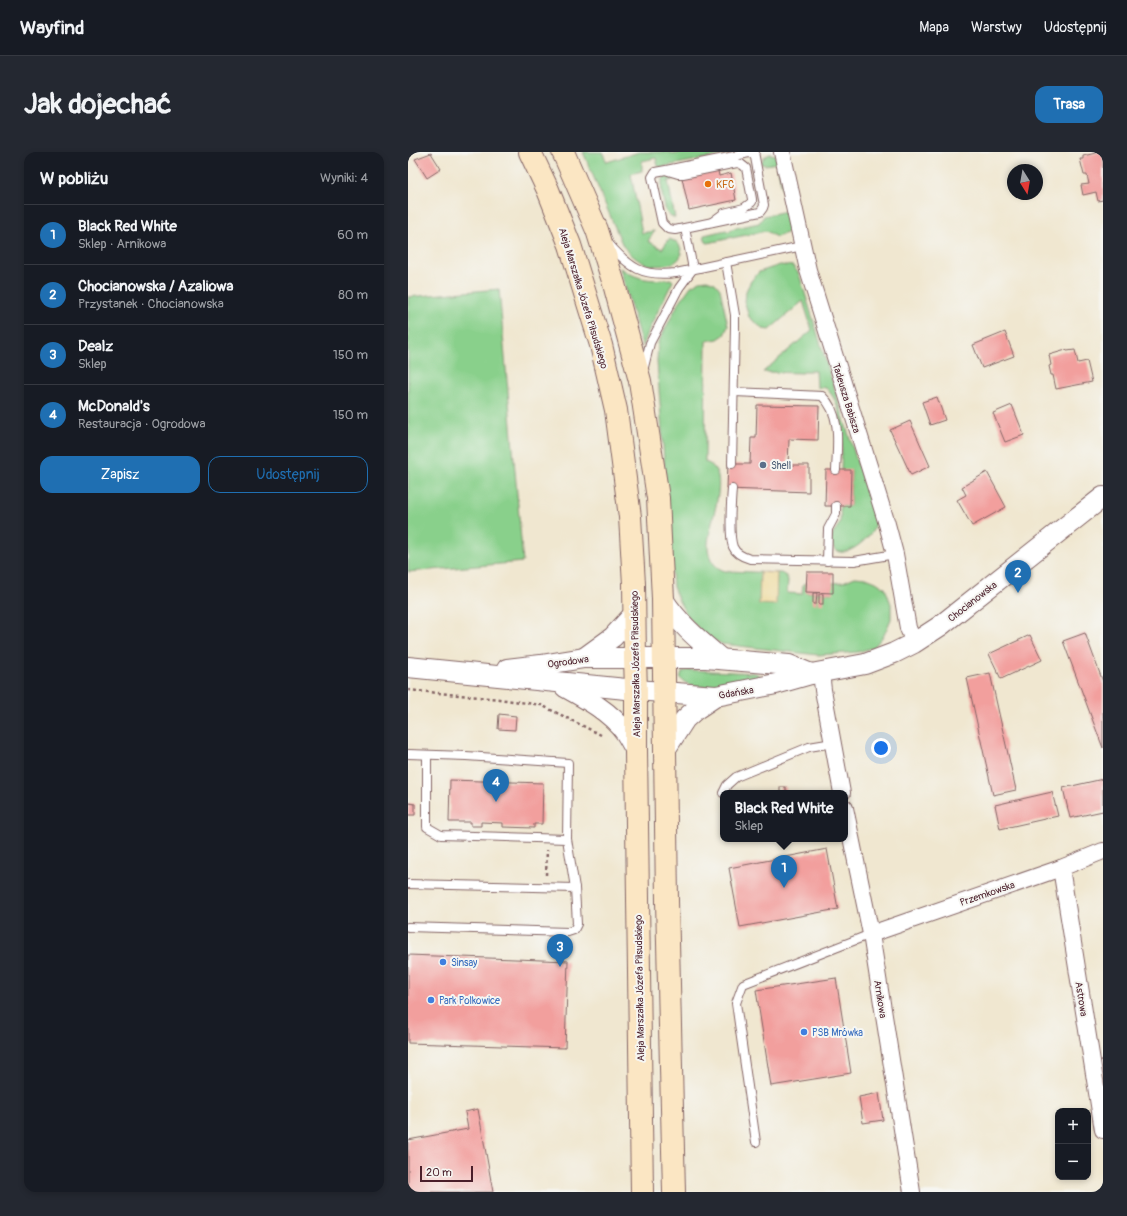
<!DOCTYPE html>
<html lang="pl">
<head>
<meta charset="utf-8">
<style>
	:root { --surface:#171b24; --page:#242831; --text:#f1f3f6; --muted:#9ea1a6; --line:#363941; --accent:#1f6fb2 }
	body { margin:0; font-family:Pangolin,sans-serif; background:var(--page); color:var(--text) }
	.controls { position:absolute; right:12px; bottom:12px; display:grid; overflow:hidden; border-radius:8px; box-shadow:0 2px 6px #0003 }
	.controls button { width:36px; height:36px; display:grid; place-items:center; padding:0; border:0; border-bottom:1px solid var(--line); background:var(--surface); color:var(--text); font:20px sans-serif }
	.compass { position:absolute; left:599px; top:12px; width:36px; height:36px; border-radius:50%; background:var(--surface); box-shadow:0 2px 6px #0003; rotate:169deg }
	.scale { position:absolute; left:12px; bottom:10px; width:53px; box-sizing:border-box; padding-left:4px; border:2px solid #4a1f2b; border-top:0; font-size:11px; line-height:14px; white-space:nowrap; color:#4a1f2b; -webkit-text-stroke:3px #f6f6f2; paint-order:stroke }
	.you { position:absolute; left:473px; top:596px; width:14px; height:14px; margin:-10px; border:3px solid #fff; border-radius:50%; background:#1a73e8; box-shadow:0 0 0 6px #1a73e833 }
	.badge { display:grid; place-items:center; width:26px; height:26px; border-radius:50%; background:var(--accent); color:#fff; font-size:13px; font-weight:700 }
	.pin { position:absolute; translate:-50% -33px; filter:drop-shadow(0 1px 2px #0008) }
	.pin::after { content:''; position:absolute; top:21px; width:14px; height:12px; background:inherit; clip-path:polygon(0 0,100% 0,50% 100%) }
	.popup { position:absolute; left:312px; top:638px; width:128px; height:52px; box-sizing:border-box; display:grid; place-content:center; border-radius:8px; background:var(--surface); filter:drop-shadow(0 1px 3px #0005); font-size:13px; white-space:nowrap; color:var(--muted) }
	.popup b { font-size:15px; color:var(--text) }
	.popup::after { content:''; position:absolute; left:50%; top:100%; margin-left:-8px; border:8px solid transparent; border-top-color:var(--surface) }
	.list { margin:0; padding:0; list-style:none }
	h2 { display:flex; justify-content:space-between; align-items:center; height:52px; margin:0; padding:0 16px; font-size:17px }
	h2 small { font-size:13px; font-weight:400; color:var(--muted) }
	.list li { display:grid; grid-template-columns:26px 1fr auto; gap:12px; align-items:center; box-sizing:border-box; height:60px; padding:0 16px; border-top:1px solid var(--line) }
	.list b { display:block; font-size:15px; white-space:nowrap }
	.list p { margin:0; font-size:13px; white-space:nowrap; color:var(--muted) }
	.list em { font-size:13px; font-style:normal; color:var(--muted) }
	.actions { display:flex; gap:8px; padding:12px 16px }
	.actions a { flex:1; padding:9px 0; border:1px solid var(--accent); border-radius:12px; text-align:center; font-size:14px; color:var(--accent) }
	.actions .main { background:var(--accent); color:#fff }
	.map { position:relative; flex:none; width:695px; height:1040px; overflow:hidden; border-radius:12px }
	header { display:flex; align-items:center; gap:24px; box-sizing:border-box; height:56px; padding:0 20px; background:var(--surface); border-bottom:1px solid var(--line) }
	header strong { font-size:19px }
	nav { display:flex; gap:22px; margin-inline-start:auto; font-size:14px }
	.intro { display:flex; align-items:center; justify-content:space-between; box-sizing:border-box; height:96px; padding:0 24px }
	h1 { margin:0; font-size:28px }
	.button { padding:10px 18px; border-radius:12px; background:var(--accent); color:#fff; font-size:14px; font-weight:700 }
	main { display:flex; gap:24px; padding:0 24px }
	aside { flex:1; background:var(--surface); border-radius:12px; box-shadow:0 2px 6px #0003 }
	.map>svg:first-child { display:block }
</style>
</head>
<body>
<header>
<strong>Wayfind</strong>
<nav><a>Mapa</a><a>Warstwy</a><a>Udostępnij</a></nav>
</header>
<div class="intro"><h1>Jak dojechać</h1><a class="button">Trasa</a></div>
<main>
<aside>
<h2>W pobliżu<small>Wyniki: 4</small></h2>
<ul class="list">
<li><span class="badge">1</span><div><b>Black Red White</b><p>Sklep · Arnikowa</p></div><em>60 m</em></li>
<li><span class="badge">2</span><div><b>Chocianowska / Azaliowa</b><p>Przystanek · Chocianowska</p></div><em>80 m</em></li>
<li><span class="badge">3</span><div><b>Dealz</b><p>Sklep</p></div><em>150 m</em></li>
<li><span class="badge">4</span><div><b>McDonald's</b><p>Restauracja · Ogrodowa</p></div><em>150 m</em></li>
</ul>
<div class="actions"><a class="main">Zapisz</a><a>Udostępnij</a></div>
</aside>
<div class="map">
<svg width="695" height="1040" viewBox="0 0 695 1040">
	<rect width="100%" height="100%" fill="#f6f6f2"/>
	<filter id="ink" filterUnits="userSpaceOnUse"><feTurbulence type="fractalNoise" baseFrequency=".025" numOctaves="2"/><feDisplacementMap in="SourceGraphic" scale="8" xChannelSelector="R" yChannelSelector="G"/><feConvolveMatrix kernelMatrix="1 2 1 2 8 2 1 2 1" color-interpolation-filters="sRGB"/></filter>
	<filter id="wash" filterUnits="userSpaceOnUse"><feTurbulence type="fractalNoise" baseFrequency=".012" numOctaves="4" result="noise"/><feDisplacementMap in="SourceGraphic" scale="16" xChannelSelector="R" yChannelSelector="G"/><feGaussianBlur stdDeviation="0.9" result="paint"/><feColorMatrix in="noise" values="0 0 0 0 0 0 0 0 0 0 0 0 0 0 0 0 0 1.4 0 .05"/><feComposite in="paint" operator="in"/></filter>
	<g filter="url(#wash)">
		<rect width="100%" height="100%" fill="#f0e7d0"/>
		<g fill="#89d08b" stroke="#6a785b">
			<path d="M175 0H194L199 10 231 0H259L268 2 275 0H332L253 15 250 14 248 6 234 9V19L223 22 234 81 246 79V80L240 89 254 97 261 87 269 90C284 109 258 116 242 113 231 111 222 102 215 94Z"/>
			<path d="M362 2 368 3 383 73C381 81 375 83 368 85L358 79 324 86 323 85 319 87 300 91 298 90 296 83 318 78 321 80 323 77 351 71 356 64 378 59 369 11 357 13 353 12 356 5Z"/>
			<path d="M258 23 266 28 260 29 267 66 260 62 258 60C256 49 249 31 258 23Z"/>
			<path d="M372 113 385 114 391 122 467 368C467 370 468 372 467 374 463 386 432 413 424 393 421 383 429 378 432 370 433 365 432 359 432 354H442L443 319 433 318C434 292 438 255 418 236L409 235 408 219H395V221L355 220 404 178 395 149 361 178 355 177 341 165 337 151 338 139 343 129 351 120Z"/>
			<path d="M212 116C231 128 241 129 263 127L265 129 242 175 235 194H234Z"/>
			<path d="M299 128 307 131 312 137 320 174 316 183 310 187 298 189 297 310C327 318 298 376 300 396 301 408 307 416 317 419L373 421 378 424 380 428 379 441 394 442 395 432 398 431V440L424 441 425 431 435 430 447 425 458 426 468 430 477 436 483 452V467L476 483 466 495 450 500 410 503 314 492C288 480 275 461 265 435L249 209 250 191 270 152 283 134 292 129Z"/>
			<polygon points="91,137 115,410 0,420 0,145"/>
			<path d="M281 518 347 521 351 523V527C332 530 285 543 272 526L274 520Z"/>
		</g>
		<polygon fill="#eeda9e" stroke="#9c7c64" points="352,420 369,421 368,453 351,452"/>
		<g id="blocks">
			<g fill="#f29f9d">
				<polygon points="692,0 695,0 695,48 690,49 688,40 675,43 673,33 681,32 679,23 676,23 672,7 675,7 675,4"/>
				<polygon points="23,1 33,17 19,26 7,7"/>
				<polygon points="310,19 311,24 323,21 328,48 281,58 274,26"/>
				<polygon points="597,180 606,204 574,216 565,193"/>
				<polygon points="658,198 659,199 667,198 670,211 679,209 684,230 648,237 645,223 643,223 641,214 643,213 641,203"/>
				<polygon points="529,245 537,268 522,273 514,250"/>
				<polygon points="349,253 411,254 410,288 381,287 380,313 401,313 401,340 319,337 320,312 342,312 343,286 348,286"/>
				<polygon points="604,253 616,283 597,290 585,261"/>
				<polygon points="502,269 522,314 503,323 482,278"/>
				<polygon points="418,318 443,318 442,354 417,354"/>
				<polygon points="579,320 598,355 564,374 549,348 558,343 554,335"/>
				<polygon points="399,420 425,420 425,441 398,440"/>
				<polygon points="405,441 409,441 408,452 405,452"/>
				<rect x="411" y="442" width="4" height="10"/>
				<polygon points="677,481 695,530 695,596 655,489"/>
				<polygon points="622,483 634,508 593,527 581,502"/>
				<polygon points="582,521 608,638 585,643 559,526"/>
				<polygon points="91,562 108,564 107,578 90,577"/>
				<polygon points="695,627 695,659 662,666 655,636"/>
				<polygon points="42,628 135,631 134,672 126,672 126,676 95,675 95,671 73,670 73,674 63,674 63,670 41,670"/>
				<rect x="372" y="635" width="6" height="6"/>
				<polygon points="644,640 650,664 592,677 587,653"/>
				<polygon points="1,651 7,652 7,663 0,663"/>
				<polygon points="419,697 430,757 332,775 321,716"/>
				<polygon points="0,803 160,809 157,896 0,891"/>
				<polygon points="428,826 443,921 363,934 348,838"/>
				<polygon points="471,941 475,968 455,971 451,945"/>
				<polygon points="70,957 85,1040 0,1040 0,988 60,977 57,960"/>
			</g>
		</g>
	</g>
	<g filter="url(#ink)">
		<use href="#blocks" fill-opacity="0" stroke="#846565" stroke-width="1"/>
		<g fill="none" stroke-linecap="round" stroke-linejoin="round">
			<g stroke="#846565" stroke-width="10">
				<g id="service">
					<polyline points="346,0 356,53 355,56 352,60 267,78 260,77 254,71 244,25 247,20 258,18 346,0 347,0"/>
					<polyline points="260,19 270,22 275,22 329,11 333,12 338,16 344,47 344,50 336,56 316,61 304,70"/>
					<path d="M200 91C222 116 234 125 268 121L394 94"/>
					<polyline points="318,110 327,163 327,174 324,312"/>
					<polyline points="235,219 242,191 271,136 285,117 277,76"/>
					<path d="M326 240 414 244C434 262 429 294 428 318"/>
					<path d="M324 337C323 350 321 384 325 395 328 402 335 405 342 407L446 409 487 402"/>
					<polyline points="419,409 420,377 428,362 428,354"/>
					<polyline points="0,602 58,604 160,611 159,687 167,736 169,772 166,778 160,780 0,775"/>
					<polyline points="19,603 19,675 33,683 159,687"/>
					<polyline points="315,641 319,633 328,625 401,595 425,591"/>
					<polyline points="0,732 167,736"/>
					<polyline points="348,990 328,851 335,832 463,782"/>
				</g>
			</g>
			<g stroke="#846565" stroke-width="18">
				<g id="minor">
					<polyline points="374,0 400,118 479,372 487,402 500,476 506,491"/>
					<polyline points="413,520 415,538 434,641"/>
					<polyline points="437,656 463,782 504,1040"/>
					<polyline points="653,716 695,978"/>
					<polyline points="463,782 653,716 695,699"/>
				</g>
			</g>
			<g stroke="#846565" stroke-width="22">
				<g id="tertiary">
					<path d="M255 447C270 471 292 489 313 507"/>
					<polyline points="176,506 205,485 226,462"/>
					<polyline points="0,515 228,538 308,544 368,532 403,522 457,512 486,501 506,491 532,474 695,345"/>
					<polyline points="99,517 133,513 176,506 298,506 381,513 403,522"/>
					<path d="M157 535C177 546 203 560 217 580 221 586 224 592 228 599"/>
					<polyline points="257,598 277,567 287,558 308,544"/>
				</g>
			</g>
			<g stroke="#846565" stroke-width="24">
				<g id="secondary">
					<polyline points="122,0 140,38 162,93 193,193 208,258 222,365 226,432 227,506 228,538 228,599 234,1040"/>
					<polyline points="155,0 189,78 206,132 232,229 250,346 255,447 259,749 266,1040"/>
				</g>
			</g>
			<g stroke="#846565" stroke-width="2.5" stroke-dasharray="3 3" stroke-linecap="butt">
				<polyline points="0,538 91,547 133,553 193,583"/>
				<polyline points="138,723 139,698"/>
			</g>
			<use href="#service" stroke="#fff" stroke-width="8"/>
			<use href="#minor" stroke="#fff" stroke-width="16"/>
			<use href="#tertiary" stroke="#fff" stroke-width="20"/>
			<use href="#secondary" stroke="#fbe6c3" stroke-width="22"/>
		</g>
	</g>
	<circle fill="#e8710a" stroke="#f6f6f2" stroke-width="1.5" cx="300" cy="32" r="4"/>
	<circle fill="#5c6f8a" stroke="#f6f6f2" stroke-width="1.5" cx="355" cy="313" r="4"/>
	<g fill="#3f7fe0" stroke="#f6f6f2" stroke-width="1.5">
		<circle cx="35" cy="810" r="4"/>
		<circle cx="23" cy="848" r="4"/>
		<circle cx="396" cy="880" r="4"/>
	</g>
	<g text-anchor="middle" stroke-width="4" stroke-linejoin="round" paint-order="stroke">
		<g font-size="10" fill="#c56008" stroke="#f6f6f2" text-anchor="start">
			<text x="308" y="36">KFC</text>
		</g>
		<g font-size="10" fill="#4a1f2b" stroke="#f6f6f2">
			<text transform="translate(176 146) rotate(73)" y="4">Aleja Marszałka Józefa Piłsudskiego</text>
			<text transform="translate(439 246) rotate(73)" y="4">Tadeusza Babisza</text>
			<text transform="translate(564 449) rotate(-38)" y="4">Chocianowska</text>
			<text transform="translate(160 509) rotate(-8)" y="4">Ogrodowa</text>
			<text transform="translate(227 512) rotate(-91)" y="4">Aleja Marszałka Józefa Piłsudskiego</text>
			<text transform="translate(328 540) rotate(-10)" y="4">Gdańska</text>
			<text transform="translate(579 741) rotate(-19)" y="4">Przemkowska</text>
			<text transform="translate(231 836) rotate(-91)" y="4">Aleja Marszałka Józefa Piłsudskiego</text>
			<text transform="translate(473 847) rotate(81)" y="4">Arnikowa</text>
			<text transform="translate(674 847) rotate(81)" y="4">Astrowa</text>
		</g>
		<g font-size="10" fill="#4e5e75" stroke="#f6f6f2" text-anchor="start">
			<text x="363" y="317">Shell</text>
		</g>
		<g font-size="10" fill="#366cbe" stroke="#f6f6f2" text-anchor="start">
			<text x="43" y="814">Sinsay</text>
			<text x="31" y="852">Park Polkowice</text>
			<text x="404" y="884">PSB Mrówka</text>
		</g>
	</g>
</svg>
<div class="controls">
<button>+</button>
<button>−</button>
</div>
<svg class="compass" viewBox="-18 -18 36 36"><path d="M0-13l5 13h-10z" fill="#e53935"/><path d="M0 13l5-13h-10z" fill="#9ea1a6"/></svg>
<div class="scale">20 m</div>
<div class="you"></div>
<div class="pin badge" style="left:376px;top:736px">1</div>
<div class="popup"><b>Black Red White</b>Sklep</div>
<div class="pin badge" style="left:610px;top:441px">2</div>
<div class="pin badge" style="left:152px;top:815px">3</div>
<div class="pin badge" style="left:88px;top:650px">4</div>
</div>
</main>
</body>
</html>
